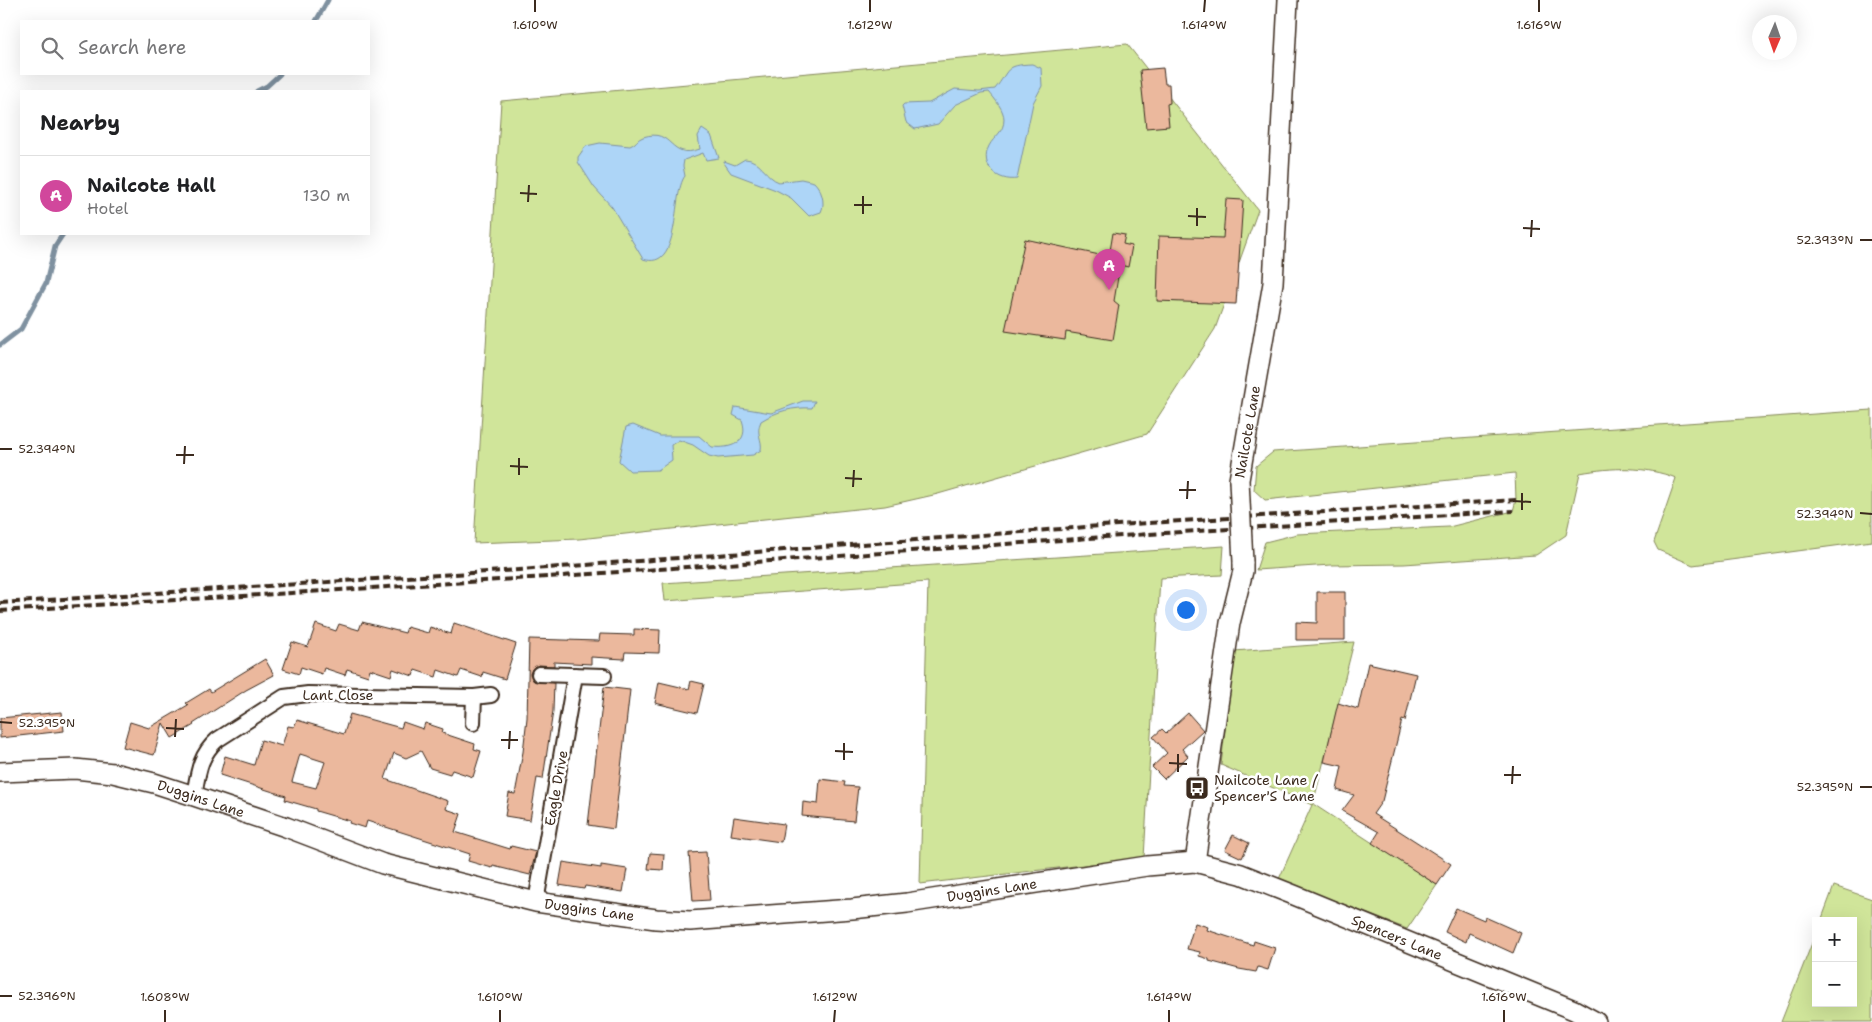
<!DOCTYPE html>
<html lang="en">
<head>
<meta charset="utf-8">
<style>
	:root { --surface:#fff; --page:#f6f6f6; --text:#202124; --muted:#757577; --line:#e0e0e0; --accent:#d93025 }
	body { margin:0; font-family:"Shantell Sans",sans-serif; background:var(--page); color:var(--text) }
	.controls { position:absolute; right:15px; bottom:15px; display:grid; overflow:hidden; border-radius:0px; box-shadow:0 5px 20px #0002 }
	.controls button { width:45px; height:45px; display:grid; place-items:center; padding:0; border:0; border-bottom:1px solid var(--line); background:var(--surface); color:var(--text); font:25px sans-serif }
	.compass { position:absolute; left:1752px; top:15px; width:45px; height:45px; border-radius:50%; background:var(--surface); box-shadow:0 5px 20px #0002; rotate:182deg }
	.you { position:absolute; left:1185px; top:609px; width:18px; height:18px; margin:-12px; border:4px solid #fff; border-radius:50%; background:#1a73e8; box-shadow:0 0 0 8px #1a73e833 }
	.badge { display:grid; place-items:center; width:32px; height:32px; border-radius:50%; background:var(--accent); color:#fff; font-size:16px; font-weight:700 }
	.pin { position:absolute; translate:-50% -41px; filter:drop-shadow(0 1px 2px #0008) }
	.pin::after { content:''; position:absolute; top:26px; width:18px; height:15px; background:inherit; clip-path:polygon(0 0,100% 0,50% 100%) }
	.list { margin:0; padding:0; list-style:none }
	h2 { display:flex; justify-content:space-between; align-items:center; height:65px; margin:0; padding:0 20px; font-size:21px }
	h2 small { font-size:16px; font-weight:400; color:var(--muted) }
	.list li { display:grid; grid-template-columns:32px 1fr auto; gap:15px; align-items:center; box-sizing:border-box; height:80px; padding:0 20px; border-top:1px solid var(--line) }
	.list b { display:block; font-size:19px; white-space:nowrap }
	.list p { margin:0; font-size:16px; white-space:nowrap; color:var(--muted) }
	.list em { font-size:16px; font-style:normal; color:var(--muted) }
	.icon { flex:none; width:28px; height:28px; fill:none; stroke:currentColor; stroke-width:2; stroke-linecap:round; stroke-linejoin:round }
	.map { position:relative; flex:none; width:1872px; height:1022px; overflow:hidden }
	.search { position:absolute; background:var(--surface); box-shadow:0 5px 20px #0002; left:20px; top:20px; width:350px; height:55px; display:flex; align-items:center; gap:12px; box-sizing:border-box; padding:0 18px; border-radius:0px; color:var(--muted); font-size:19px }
	.panel { position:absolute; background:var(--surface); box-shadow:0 5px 20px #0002; left:20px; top:90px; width:350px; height:145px; border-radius:0px }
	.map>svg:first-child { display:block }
</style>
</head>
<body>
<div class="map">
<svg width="1872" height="1022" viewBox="0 0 1872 1022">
	<rect width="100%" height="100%" fill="#fff"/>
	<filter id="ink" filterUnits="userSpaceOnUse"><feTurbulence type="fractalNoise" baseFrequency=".02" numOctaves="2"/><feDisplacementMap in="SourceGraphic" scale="10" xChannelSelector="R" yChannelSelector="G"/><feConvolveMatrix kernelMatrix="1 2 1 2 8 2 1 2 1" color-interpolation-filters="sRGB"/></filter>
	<g filter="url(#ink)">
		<g fill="#d0e59a" stroke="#86885c">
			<polygon points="1127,44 1258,210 1215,329 1147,434 938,494 885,506 579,539 474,543 501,101"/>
			<path d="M1872 410V541L1693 565 1658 550 1654 542 1676 478C1645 466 1613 467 1580 473L1566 535 1536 555 1404 564 1331 565 1256 570 1265 542 1297 534 1449 527 1513 511 1516 500 1515 473 1265 500 1254 490 1256 466 1273 452Z"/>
			<polygon points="1224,546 1222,575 1160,578 1144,858 920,884 928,582 665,601 663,583"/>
			<polygon points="1354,642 1313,804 1437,885 1407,929 1279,879 1312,805 1221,765 1234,651"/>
			<polygon points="1834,886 1872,899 1872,1022 1781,1022 1816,933 1816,1003 1853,1003 1853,921 1821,921"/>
		</g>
		<g fill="#add5f7" stroke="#7f91a0">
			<path d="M1032 64 1041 68 1042 86 1033 103 1017 179C998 182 979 166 989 146 994 136 1004 133 1004 119 1004 110 995 99 989 92L981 93 955 105 938 124 915 129 906 122 902 106 904 104 929 103 955 89 979 91 995 89C1010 70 1004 65 1032 64Z"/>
			<path d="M702 129 711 135 719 158 706 160 703 153 684 160 683 166 685 176C671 194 682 272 643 259L612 207 594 187 578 162V157L586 146 600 143 630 146C636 144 637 139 643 137 674 127 668 161 700 149L698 136Z"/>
			<path d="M745 159C760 159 766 178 779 182L801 179 814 182C821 189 826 202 821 212L809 216 791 198 776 190 731 173 724 163V161L735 165Z"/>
			<path d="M803 401H815L812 408C793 407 777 411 761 421 755 434 763 439 761 450L753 455 718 458 709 456 693 445 679 440 671 445 672 460 658 470 630 471 619 461 626 427 633 425 660 436H699L712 447C731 449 750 443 742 420L733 415 735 407 771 413Z"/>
		</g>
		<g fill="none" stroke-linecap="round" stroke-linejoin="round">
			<g stroke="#7f91a0" stroke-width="5">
				<polyline points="316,21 328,0"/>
				<polyline points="257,91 267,86 280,74"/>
				<polyline points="0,345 21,329 46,283 55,246 63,234"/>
			</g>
		</g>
		<g fill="#ebb89d" stroke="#3b2a1e" fill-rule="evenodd">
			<polygon points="1163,68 1165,84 1169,84 1170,103 1167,104 1169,126 1146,128 1140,70"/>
			<polygon points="1226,199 1243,200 1236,304 1157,301 1159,236 1223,238"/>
			<polygon points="1113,233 1125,235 1123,244 1132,246 1128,267 1120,265 1114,301 1119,305 1113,340 1066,332 1065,340 1005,331 1025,239 1109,257"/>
			<polygon points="1317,592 1345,592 1345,640 1296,640 1296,622 1317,623"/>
			<polygon points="362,622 405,633 407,627 428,633 430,627 451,634 454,623 516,644 505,679 483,672 482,677 461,670 458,677 438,670 436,677 415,670 413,676 393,669 391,676 370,669 368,676 347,669 345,675 324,668 322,674 301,667 299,674 283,669 292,642 308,647 316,624 336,631 339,624 359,630"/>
			<polygon points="634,629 660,630 659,653 625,652 624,659 591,657 591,664 554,662 554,666 539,665 532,669 530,674 534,681 554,683 553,711 543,779 537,778 530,820 505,816 509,793 515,794 523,752 527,718 529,639 599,641 600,634 634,635"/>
			<polygon points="265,659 274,675 246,690 193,724 194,725 172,738 163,723 154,755 123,747 130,722 149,728 188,705 186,703 209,689 211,692"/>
			<polygon points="1368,663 1416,674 1405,721 1402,720 1382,801 1373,814 1451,864 1437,885 1372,843 1379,832 1342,811 1354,795 1337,790 1342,766 1324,762 1338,703 1358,709"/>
			<polygon points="691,681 704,684 697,713 655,703 659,682 689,689"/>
			<polygon points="604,687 630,690 614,829 588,825"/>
			<polygon points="62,712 64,731 0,738 0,718"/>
			<polygon points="1188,713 1203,730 1182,749 1188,756 1164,779 1152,767 1167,753 1153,737 1162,729 1166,733"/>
			<path d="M350 714 401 728 403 722 423 729 425 723 443 729 442 733 475 744 474 749 481 751 473 777 452 770 450 774 430 768 421 751 406 758 394 753 385 779 448 801 446 809 461 814 455 832 510 849 511 846 536 852 530 875 493 866 492 868 468 861 470 854 367 821 365 828 349 823 350 821 316 811V809L285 800 286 796 220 775 225 756 254 765 261 740 282 746 288 726 294 727 297 720 344 734ZM300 754 325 762 316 788 292 782Z"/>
			<polygon points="820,779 845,782 844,786 858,787 854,821 802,816 803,802 818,804"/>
			<polygon points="734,817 784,824 781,842 731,835"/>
			<polygon points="1233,835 1249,843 1242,858 1225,850"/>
			<polygon points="706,852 710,900 693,901 689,853"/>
			<polygon points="650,853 664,854 663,870 648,869"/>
			<polygon points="563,862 601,868 601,865 627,869 623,892 585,886 584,889 559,885"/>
			<polygon points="1456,908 1484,920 1485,917 1521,933 1513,953 1469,933 1466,942 1445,932"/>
			<polygon points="1195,923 1208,927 1207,930 1253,945 1254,941 1275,948 1268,970 1258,967 1256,972 1239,969 1209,961 1209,959 1199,956 1200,952 1187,949"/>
		</g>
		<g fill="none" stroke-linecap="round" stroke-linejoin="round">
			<g stroke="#3b2a1e" stroke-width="18">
				<g id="street">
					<polyline points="539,674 604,676"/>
					<polyline points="473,723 474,697"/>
					<path d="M194 796C198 774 199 756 217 740L284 697 308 694 474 697 491 695"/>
					<polyline points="536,902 575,675"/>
				</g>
			</g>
			<g stroke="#3b2a1e" stroke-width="22">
				<g id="secondary">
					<path id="s1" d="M1239 480 1273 283 1288 0"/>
					<path id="s2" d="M0 772 75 769 113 773 154 783 194 796 286 827 383 864 536 902 656 919 690 921 852 909 907 903 1147 866 1195 862 1241 874 1294 895 1574 1010 1596 1022"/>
					<polyline points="1195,862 1230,623 1243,571 1243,562"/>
				</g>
			</g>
			<use href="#street" stroke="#fff" stroke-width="14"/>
			<use href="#secondary" stroke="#fff" stroke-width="19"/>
			<g stroke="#3b2a1e" stroke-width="4" stroke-dasharray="8 4" stroke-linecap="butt">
				<polyline points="0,603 533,569 1100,526 1516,500"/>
				<polyline points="0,611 548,577 1104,537 1513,511"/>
			</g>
			<g stroke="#3b2a1e" stroke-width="22" stroke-linecap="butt">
				<polyline id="secondary-bridge" points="1239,480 1243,562"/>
			</g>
			<use href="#secondary-bridge" stroke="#fff" stroke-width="19"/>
		</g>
	</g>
	<path fill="none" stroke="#3b2a1e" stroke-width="2" d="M535 12V0M870 12V0M1204 12 1205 0M1539 12V0M520 193 537 194M528 202 529 185M854 205H872M863 214V196M1188 216 1206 217M1197 226V208M1523 228 1540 229M1531 237 1532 220M1860 240H1872M0 449H12M176 455H194M184 464 185 446M510 466 528 467M519 475V458M845 478 862 479M853 487 854 470M1179 490H1196M1187 499 1188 481M1513 501 1531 502M1522 510V493M1860 513 1872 514M0 722 12 723M166 728 184 729M175 737 176 719M501 740H518M509 749 510 731M835 751 853 752M844 760V743M1169 763 1187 764M1178 772V754M1504 775H1521M1512 784 1513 766M1860 787H1872M0 996H12M165 1022V1010M500 1022V1010M834 1022 835 1010M1169 1022V1010M1504 1022V1010"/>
	<defs>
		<g id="bus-square" transform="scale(1.25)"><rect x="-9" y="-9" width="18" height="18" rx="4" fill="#3b2a1e" stroke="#fff"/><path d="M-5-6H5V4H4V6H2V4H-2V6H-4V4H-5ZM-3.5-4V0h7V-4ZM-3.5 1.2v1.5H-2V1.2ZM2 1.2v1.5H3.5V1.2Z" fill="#fff"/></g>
	</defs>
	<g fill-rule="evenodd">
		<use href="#bus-square" x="1197" y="788"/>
	</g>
	<g text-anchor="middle" stroke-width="5" stroke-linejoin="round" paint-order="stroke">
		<g font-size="14" fill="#3b2a1e" stroke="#fff">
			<text dy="5" stroke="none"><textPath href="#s1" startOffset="49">Nailcote Lane</textPath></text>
			<text x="338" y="700">Lant Close</text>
			<text transform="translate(556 788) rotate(-80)" y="5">Eagle Drive</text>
			<text dy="5" stroke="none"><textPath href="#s2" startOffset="205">Duggins Lane</textPath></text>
			<text dy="5" stroke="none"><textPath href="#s2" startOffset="1015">Duggins Lane</textPath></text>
			<text dy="5" stroke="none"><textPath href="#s2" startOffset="610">Duggins Lane</textPath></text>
			<text dy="5" stroke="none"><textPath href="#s2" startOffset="1436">Spencers Lane</textPath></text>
		</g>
		<g font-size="14" fill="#3b2a1e" stroke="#fff" text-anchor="start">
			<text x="1214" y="785">Nailcote Lane /<tspan x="1214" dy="16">Spencer'S Lane</tspan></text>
		</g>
	</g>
	<g font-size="12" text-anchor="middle" fill="#3b2a1e" stroke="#fff" stroke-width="5" stroke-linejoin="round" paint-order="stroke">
		<text x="535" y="29">1.610°W</text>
		<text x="870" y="29">1.612°W</text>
		<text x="1204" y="29">1.614°W</text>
		<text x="1539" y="29">1.616°W</text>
		<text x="1825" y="244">52.393°N</text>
		<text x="47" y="453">52.394°N</text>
		<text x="1825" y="518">52.394°N</text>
		<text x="47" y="727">52.395°N</text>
		<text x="1825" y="791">52.395°N</text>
		<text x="47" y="1000">52.396°N</text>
		<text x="165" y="1001">1.608°W</text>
		<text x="500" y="1001">1.610°W</text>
		<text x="835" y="1001">1.612°W</text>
		<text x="1169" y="1001">1.614°W</text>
		<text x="1504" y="1001">1.616°W</text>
	</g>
</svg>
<div class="controls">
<button>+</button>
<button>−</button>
</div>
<svg class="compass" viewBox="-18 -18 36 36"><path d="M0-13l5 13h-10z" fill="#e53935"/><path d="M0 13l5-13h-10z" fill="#757577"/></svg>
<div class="you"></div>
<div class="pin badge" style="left:1109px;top:290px;background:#d1479c">A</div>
<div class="search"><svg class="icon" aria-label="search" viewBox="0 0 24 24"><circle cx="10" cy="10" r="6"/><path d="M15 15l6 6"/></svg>Search here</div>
<section class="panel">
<h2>Nearby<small></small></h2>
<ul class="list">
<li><span class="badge" style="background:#d1479c">A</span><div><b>Nailcote Hall</b><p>Hotel</p></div><em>130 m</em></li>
</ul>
</section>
</div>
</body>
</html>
